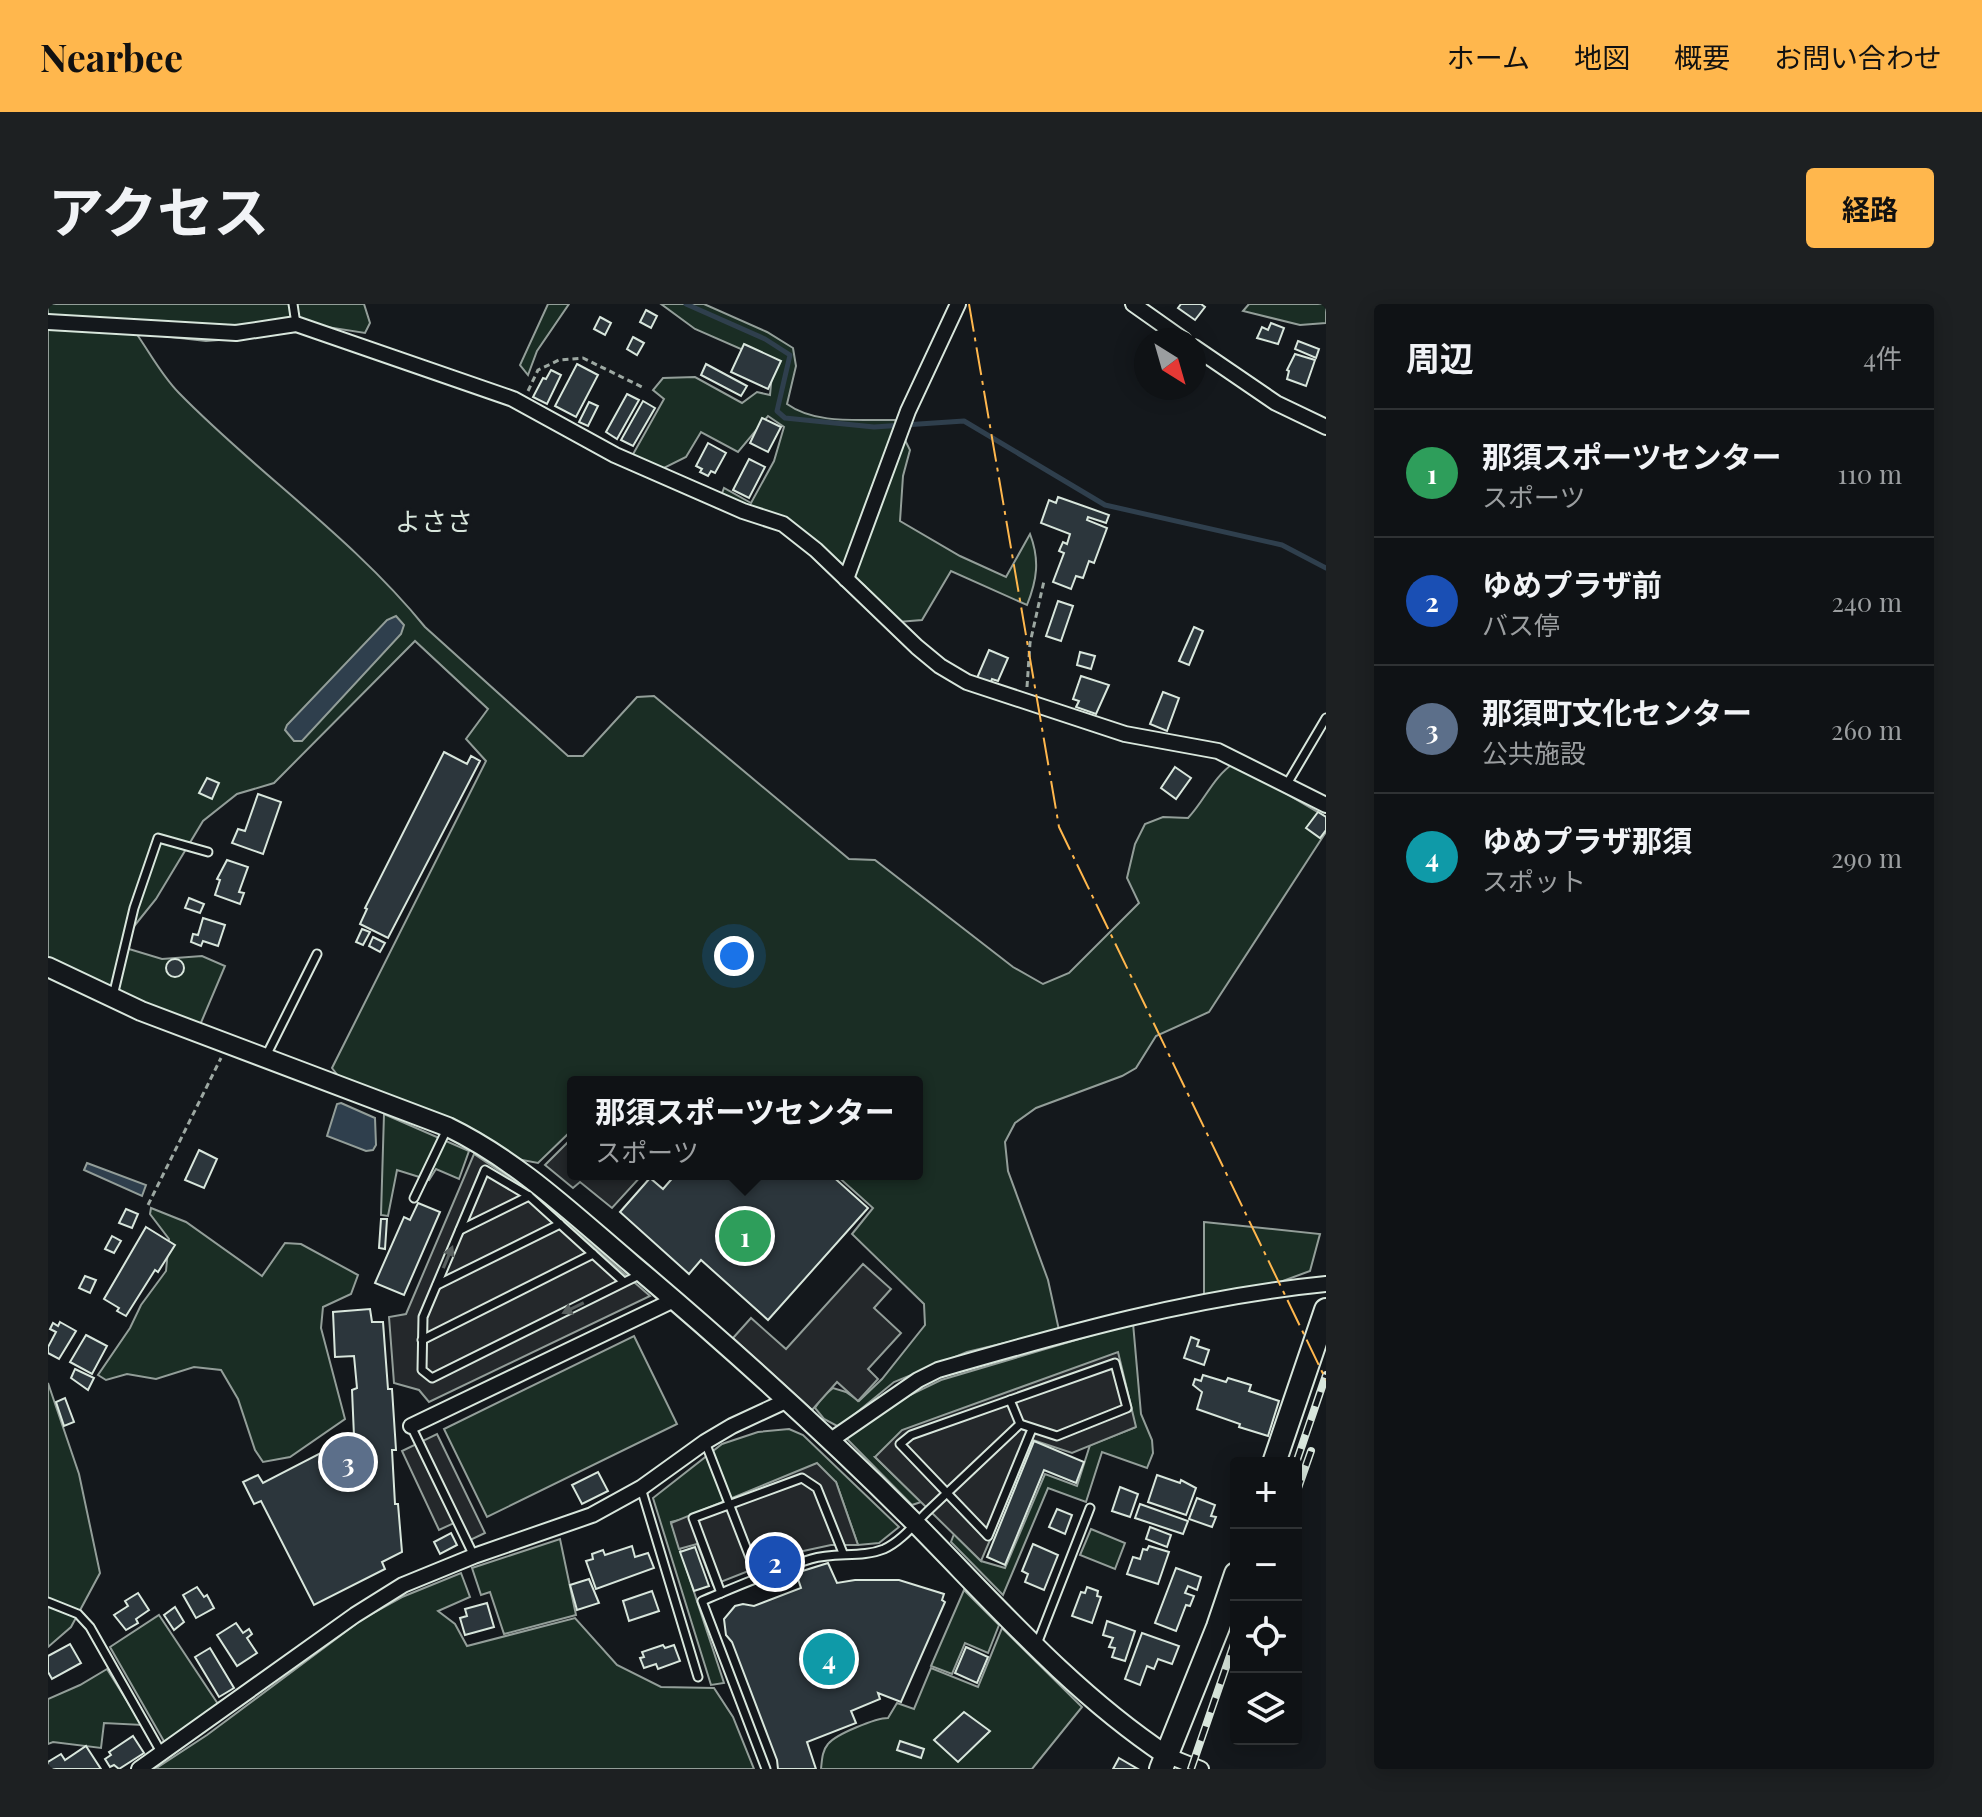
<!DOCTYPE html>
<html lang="ja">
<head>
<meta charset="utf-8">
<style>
	:root { --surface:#0f1215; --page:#1d2022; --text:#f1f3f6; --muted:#9b9ea0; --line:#2f3234; --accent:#ffb74d }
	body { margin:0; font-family:"Playfair Display","Noto Sans JP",serif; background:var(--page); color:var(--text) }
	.controls { position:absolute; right:24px; bottom:24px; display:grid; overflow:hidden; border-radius:8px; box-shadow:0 4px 20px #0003 }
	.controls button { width:72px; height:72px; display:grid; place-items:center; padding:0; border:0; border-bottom:2px solid var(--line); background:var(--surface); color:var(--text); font:40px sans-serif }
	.compass { position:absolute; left:1086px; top:24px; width:72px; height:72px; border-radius:50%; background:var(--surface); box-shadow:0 4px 20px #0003; rotate:143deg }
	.you { position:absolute; left:686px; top:652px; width:28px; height:28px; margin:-20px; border:6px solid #fff; border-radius:50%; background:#1a73e8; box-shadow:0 0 0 12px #1a73e833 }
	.badge { display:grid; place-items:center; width:52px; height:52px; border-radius:50%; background:var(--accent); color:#fff; font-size:26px; font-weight:700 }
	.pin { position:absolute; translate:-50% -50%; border:4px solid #fff; box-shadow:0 2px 8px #0006 }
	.popup { position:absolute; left:519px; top:772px; width:356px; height:104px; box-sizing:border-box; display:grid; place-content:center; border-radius:8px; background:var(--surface); filter:drop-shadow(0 2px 6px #0005); font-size:26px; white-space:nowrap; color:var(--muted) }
	.popup b { font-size:30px; color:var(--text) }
	.popup::after { content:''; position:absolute; left:50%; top:100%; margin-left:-16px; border:16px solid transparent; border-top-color:var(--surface) }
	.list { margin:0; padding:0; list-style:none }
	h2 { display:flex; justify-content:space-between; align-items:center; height:104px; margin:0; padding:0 32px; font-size:34px }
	h2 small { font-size:26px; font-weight:400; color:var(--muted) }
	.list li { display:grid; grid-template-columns:52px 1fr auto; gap:24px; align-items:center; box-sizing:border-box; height:128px; padding:0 32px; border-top:2px solid var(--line) }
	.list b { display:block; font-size:30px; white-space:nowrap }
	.list p { margin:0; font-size:26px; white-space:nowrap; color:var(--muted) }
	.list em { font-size:26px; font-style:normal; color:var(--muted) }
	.icon { flex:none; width:44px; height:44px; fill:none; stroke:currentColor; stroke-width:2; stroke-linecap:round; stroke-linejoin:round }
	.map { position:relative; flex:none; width:1278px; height:1465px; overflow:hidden; border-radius:8px }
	header { display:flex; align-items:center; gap:48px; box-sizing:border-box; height:112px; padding:0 40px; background:var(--accent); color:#111 }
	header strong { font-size:38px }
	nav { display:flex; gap:44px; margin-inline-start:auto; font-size:28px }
	.intro { display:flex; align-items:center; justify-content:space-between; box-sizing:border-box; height:192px; padding:0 48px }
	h1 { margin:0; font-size:56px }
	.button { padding:20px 36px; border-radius:8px; background:var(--accent); color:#111; font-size:28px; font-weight:700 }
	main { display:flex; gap:48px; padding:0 48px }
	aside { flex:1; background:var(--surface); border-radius:8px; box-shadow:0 4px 20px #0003 }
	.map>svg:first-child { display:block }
</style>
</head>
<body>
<header>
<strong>Nearbee</strong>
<nav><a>ホーム</a><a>地図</a><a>概要</a><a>お問い合わせ</a></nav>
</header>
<div class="intro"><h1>アクセス</h1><a class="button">経路</a></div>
<main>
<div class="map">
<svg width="1278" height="1465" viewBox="0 0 1278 1465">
	<rect width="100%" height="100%" fill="#14181c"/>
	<g fill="#1a2d24" stroke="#939e99" stroke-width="2">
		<path d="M0 0H316L322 19 317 29 279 23 210 33 158 37 88 29C102 49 114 72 131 89 210 170 305 234 377 323L520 452H535L589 393 606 392 801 555 827 556 965 663 995 680 1021 669 1091 599 1079 574 1087 540 1097 520 1115 513 1140 514C1157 496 1165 473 1186 459L1278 513V528L1161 708 1108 732 1088 764 1074 772 988 804 967 819 957 838 960 867 1000 976 1011 1026 919 1048 846 1078 791 1123 776 1115 767 1104 774 1093 785 1084 798 1088 811 1097 834 1075 877 1021 876 1000 804 930 825 904 787 870H869V778H525V829L522 828 490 859 469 855 291 773 284 764 438 457 418 435 440 405 367 337 226 479 189 490 155 517 108 595 83 626 81 645 114 655 154 652 177 662 152 721 85 694 0 653Z"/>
		<polygon points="500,0 521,0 489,47 480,71 472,61"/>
		<path d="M613 0H656L719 28 745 44 748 62 739 100C768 121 812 115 847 116L862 146 855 172 852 217 912 252 958 273 982 230C992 256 989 276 979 301L903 267 874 316 850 318 816 281 793 264 751 225 673 192 676 184 703 199 726 157 736 123 720 112 690 148 653 128 638 153 612 166 584 152 616 95 605 86 615 74 647 73 694 99 709 88 722 91 725 59 647 25Z"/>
		<polygon points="1201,0 1278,0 1278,19 1252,21 1195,7"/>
		<polygon points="336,810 421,847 411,875 388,865 381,876 349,866 340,912 333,911"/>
		<polygon points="103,904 138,918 214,972 237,939 253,940 310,971 303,990 275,1003 273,1024 297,1115 242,1153 215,1158 207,1146 190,1095 173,1066 146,1063 108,1075 79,1070 58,1076 50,1071 82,1024 93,1001 118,967 121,935 102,910"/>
		<polygon points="1156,918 1272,930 1262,967 1224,981 1156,991"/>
		<polygon points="1085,1019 1093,1110 1104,1136 1105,1149 1099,1164 1054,1148 1038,1198 1000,1184 955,1291 903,1238 906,1230 933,1257 957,1264 997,1170 1029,1182 1042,1141 1088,1123 827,1153 873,1198 864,1201 797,1133 862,1091 893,1076"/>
		<polygon points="586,1032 629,1120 439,1213 396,1125"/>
		<polygon points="0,1079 31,1170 52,1269 23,1323 0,1343"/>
		<polygon points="741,1125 755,1131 851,1223 831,1239 810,1241 788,1178 623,1218 676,1379 663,1381 605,1194 674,1140 710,1128"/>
		<polygon points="1043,1225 1077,1239 1067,1265 1032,1251"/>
		<polygon points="512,1235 528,1311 456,1330 442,1288 433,1291 424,1264"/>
		<polygon points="413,1269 422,1293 390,1307 407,1320 419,1342 527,1314 569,1361 613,1383 666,1384 685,1413 706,1465 107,1465 159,1431 316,1314 354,1293"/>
		<polygon points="916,1286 951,1321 940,1349 917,1339 904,1370 883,1362"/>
		<polygon points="111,1311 170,1400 117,1439 62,1343"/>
		<path d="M954 1324 1034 1403 984 1465H773C774 1456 774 1447 780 1440 788 1430 828 1414 840 1414L849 1399 866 1405 883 1364 930 1383Z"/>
		<polygon points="59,1365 94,1421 56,1419 53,1444 5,1438 0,1440 0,1395 32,1381"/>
	</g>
	<g fill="#24282b" stroke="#939e99" stroke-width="2">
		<polygon points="525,833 525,870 595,870 564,904 532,878 525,884 497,861"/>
		<polygon points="426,850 483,888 602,992 381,1098 371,1086 346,1079 341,1013 358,1010"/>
		<polygon points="815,960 843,985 826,1004 853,1029 820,1065 830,1075 810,1097 789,1078 764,1106 685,1034 703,1014 738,1045"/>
		<polygon points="1070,1048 1088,1123 1024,1149 985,1136 933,1257 827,1153 854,1126"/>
		<polygon points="389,1130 437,1229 416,1239 406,1219 391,1226 354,1147"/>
		<polygon points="769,1159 788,1178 810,1241 783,1241 746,1249 665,1281 649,1240 631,1245 623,1219"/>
	</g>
	<g fill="#2f3f4d" stroke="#939e99" stroke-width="2">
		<polygon points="348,312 356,321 353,330 254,437 246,437 237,426 239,421 339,316"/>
		<polygon points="293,799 327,814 328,841 325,846 318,847 279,832 289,800"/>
		<polygon points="39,859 98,881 94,892 36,866"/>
	</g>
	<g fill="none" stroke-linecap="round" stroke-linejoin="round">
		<polyline stroke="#2f3f4d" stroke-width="5" points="638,0 717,35 742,51 729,107 737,114 826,123 916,117 1057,201 1234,241 1278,264"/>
	</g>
	<g fill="#2c363c" stroke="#d8e6dc" stroke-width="2">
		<polygon points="1133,0 1153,0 1157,3 1147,16 1130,4"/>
		<polygon points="598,6 609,12 603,24 592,18"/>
		<polygon points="552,13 563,19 557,31 546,25"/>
		<polygon points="1223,19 1236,24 1230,40 1209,34 1214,23 1220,26"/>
		<polygon points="585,33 596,39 589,51 579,45"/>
		<polygon points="1250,37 1271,45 1268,54 1247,45"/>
		<polygon points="696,40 733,57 720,85 683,68"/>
		<polygon points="1247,50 1267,56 1258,82 1239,75 1241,67 1239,66"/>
		<polygon points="529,60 550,71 528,113 507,102"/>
		<polygon points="658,60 699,82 693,92 653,71"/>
		<polygon points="503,66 513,71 499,100 485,93 495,74 498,75"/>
		<polygon points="579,90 591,96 569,135 558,128"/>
		<polygon points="595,97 607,104 585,142 573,136"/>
		<polygon points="541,98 550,102 540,122 531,118"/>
		<polygon points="714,114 733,123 720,148 702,139"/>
		<polygon points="660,139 678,149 667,169 663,167 660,172 652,168 654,165 648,162"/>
		<polygon points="701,155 717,163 701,194 685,186"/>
		<polygon points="1010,193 1061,211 1058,219 1040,213 1039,216 1059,224 1046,259 1041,257 1035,274 1028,272 1023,285 1005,278 1016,249 1011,247 1015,238 1019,240 1022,230 993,219 1001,196 1008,199"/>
		<polygon points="1010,297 1025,302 1013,337 998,332"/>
		<polygon points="1146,323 1155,327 1141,361 1131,357"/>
		<polygon points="941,346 960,354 950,377 944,375 942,380 929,374"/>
		<polygon points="1032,348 1047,352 1043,365 1029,361"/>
		<polygon points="1033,372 1061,381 1048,410 1028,403 1031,397 1025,395"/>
		<polygon points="1115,388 1131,394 1119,427 1102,420"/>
		<polygon points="396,448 419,460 423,452 432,457 340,634 312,620 319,605 317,604"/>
		<polygon points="1127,463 1143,474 1128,495 1113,484"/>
		<polygon points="159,474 171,479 164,495 151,489"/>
		<polygon points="210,490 233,498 215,550 184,539 190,525 197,527"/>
		<polygon points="1270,508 1278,513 1278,526 1272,534 1258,524"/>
		<polygon points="179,556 200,563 191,588 196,589 192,600 167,591 172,576 169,575"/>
		<polygon points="141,594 156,600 152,609 137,604"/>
		<polygon points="155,614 177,621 170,642 155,637 153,642 143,638 145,630 150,631"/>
		<polygon points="314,625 322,628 315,641 308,638"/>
		<polygon points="325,633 337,639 332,648 321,642"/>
		<circle cx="127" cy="664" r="9"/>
		<polygon points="151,846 169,855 156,884 137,876"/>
		<polygon points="628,870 782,870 820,904 720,1016 653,956 641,970 572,908 602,874 615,885"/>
		<polygon points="370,899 392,908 356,991 327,979 356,913 362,916"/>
		<polygon points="78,905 90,910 84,924 71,919"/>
		<polygon points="333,915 339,915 337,945 331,944"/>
		<polygon points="98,923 127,941 110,968 107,966 78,1012 69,1007 71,1004 56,995"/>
		<polygon points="64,932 73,937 66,949 57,945"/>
		<polygon points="37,972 48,976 42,989 31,984"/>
		<polygon points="322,1005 324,1018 335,1018 340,1085 344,1085 348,1146 344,1146 347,1200 350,1200 354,1248 334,1258 337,1265 266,1301 213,1197 206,1200 195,1178 210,1171 215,1179 306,1132 304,1086 309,1084 306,1052 287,1053 285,1008"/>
		<polygon points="12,1018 28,1027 11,1055 0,1049 0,1043 8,1028 2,1025 5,1019 10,1022"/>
		<polygon points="38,1031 59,1042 44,1070 22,1058"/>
		<polygon points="1143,1033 1151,1036 1149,1042 1161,1046 1156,1061 1136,1054"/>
		<polygon points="27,1065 46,1074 40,1086 23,1074"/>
		<polygon points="1155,1071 1178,1078 1180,1074 1203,1081 1201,1087 1231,1097 1220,1132 1191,1123 1192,1120 1149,1105 1154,1088 1145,1081 1147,1075 1153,1077"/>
		<polygon points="17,1094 26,1118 16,1122 8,1098"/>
		<polygon points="986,1137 1036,1158 1028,1179 996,1166 957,1261 939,1253"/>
		<polygon points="550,1168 560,1187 534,1200 524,1181"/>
		<polygon points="1109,1171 1132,1179 1133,1176 1148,1184 1138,1211 1100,1198"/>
		<polygon points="1072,1183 1090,1190 1082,1213 1064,1207"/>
		<polygon points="1149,1194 1167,1201 1163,1212 1168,1213 1164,1223 1141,1215"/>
		<polygon points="1092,1200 1140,1217 1135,1230 1087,1214"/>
		<polygon points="1009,1205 1024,1211 1017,1230 1001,1223"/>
		<polygon points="1102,1223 1123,1231 1119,1243 1098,1235"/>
		<polygon points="403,1229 409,1241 392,1250 386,1238"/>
		<polygon points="985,1240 1010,1251 996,1286 977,1278 980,1270 974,1267"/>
		<polygon points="584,1242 587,1253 600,1249 606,1264 548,1285 538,1257 545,1255 544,1250 555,1246 557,1251"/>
		<polygon points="1101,1242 1121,1248 1110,1280 1079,1270 1085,1253 1092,1255 1095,1245 1099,1246"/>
		<polygon points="647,1243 661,1282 646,1287 632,1248"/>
		<polygon points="780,1259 789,1279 807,1276 851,1276 896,1290 894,1296 897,1298 853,1398 830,1389 832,1395 803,1407 808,1419 759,1438 768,1465 730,1465 729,1456 684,1338 678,1331 676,1315 687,1302 695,1300 706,1302 753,1284 748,1269"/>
		<polygon points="1128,1264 1153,1273 1149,1286 1140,1282 1137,1289 1146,1292 1142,1302 1138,1301 1128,1327 1107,1319"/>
		<polygon points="541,1275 551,1299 529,1306 522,1281"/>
		<polygon points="149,1283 156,1293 159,1291 166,1304 148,1314 135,1291"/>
		<polygon points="1039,1283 1050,1287 1049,1292 1053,1293 1044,1319 1024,1312 1033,1288 1037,1289"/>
		<polygon points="604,1287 611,1307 581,1317 575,1297"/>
		<polygon points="90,1289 101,1306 88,1315 90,1319 78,1326 66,1311 80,1302 77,1297"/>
		<polygon points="439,1299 446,1323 417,1331 412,1314 419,1312 417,1305"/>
		<polygon points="127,1303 136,1318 126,1326 116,1311"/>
		<polygon points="1059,1317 1087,1327 1077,1357 1064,1353 1067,1344 1061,1343 1065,1334 1055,1331"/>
		<polygon points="188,1319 195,1329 201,1325 204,1330 199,1334 209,1349 189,1362 169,1331"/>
		<polygon points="1094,1329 1131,1342 1124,1360 1110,1355 1106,1365 1099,1362 1092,1381 1077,1375"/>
		<polygon points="22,1340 33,1359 4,1375 0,1368 0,1352"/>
		<polygon points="615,1341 617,1344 626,1341 632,1357 610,1365 608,1360 596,1364 592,1354 596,1353 594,1348"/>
		<polygon points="918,1343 940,1353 929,1379 907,1369"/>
		<polygon points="162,1344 186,1384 171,1393 147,1353"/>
		<polygon points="916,1408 942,1427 910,1458 886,1436"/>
		<polygon points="85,1432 96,1449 71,1465 66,1461 62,1463 57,1455 63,1451 61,1448"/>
		<polygon points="852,1437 876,1445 873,1454 849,1446"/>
		<polygon points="38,1442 53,1465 0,1465 0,1458 13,1450 17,1456"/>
		<polygon points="1071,1454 1090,1465 1065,1465"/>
	</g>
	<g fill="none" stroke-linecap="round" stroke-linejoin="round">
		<g stroke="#d8e6dc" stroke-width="11">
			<g id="service">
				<polyline points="245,0 248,20"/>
				<polyline points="1239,480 1278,414"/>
				<polyline points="65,692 86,604 110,534 160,548"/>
				<polyline points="218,752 269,650"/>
				<polyline points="366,894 399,825"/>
				<polyline points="412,926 481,892"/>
				<polyline points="576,978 481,892 437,866 375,1013 374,1066 384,1074 593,970"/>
				<polyline points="389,981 512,920"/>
				<polyline points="374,1036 545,950"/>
				<polyline points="962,1096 972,1120"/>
				<polyline points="363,1122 426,1252"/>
				<polyline points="657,1138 710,1274"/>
				<polyline points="593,1184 650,1373"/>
				<polyline points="673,1289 645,1214 754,1174 769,1184 795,1249"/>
				<polyline points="0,1298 30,1310 42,1323 113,1448"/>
				<polyline points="989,1340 1042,1204"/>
				<path d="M718 1465 654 1297C690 1282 726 1266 763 1255 787 1248 814 1254 836 1245 854 1237 868 1218 882 1205 912 1177 942 1148 972 1120L1009 1132 1079 1104 1067 1059 863 1131 852 1140 940 1232 984 1125"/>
			</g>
		</g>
		<g stroke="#d8e6dc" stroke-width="18">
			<g id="minor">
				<polyline points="1085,0 1136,36"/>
				<polyline points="0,18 188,29 248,20 465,95 567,151 695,207 735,220 768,246 869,343 892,362 919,378 1077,430 1170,447 1278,501"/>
				<polyline points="1146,43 1228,99 1278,123"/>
				<polyline points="798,275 860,107 910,0"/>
				<polyline points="363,1122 626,996"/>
				<path d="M783 1136 870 1076 890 1066C1018 1029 1145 993 1278 980"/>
				<polyline points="1118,1451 1153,1465"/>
				<polyline points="91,1465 307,1311 355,1281 426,1252 544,1211 593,1184 657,1138 684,1122 740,1096"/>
			</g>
		</g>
		<g stroke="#d8e6dc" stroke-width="22">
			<path id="tertiary" d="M0 663 93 707 400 823C470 857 525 910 584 960 681 1042 775 1127 865 1217 946 1299 1022 1387 1118 1451"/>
		</g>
		<g stroke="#d8e6dc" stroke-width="26">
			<g id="secondary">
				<polyline points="1226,1159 1278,1006"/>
				<polyline points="1113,1465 1170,1323 1188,1270"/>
			</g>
		</g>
		<g stroke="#9da8a2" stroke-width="3" stroke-dasharray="6 4" stroke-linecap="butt">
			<polyline points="480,87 490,66 511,56 535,54 594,83"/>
			<polyline points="979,383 982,339 996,277"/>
			<polyline points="100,901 173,754"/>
		</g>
		<use href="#service" stroke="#14181c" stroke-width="7"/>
		<use href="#minor" stroke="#14181c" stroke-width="14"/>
		<use href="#tertiary" stroke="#14181c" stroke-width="18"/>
		<use href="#secondary" stroke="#14181c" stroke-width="22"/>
		<g stroke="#d8e6dc" stroke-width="8">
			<g id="rail">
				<polyline points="1248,1159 1278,1071"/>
				<polyline points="1248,1190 1263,1147"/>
				<polyline points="1143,1465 1188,1334"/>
			</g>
		</g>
		<use href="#rail" stroke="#14181c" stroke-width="5" stroke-dasharray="15" stroke-linecap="butt"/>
		<polyline stroke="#ffb74d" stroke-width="2" stroke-dasharray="28 6 4 6" stroke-linecap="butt" points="921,0 1011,523 1278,1076"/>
	</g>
	<defs><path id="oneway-solid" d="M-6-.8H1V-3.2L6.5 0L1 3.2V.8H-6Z" transform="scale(2)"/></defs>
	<g fill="#59605f">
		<use href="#oneway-solid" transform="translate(400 953) rotate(-67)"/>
		<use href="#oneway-solid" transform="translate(525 1004) rotate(154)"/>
	</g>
	<g text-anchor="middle" stroke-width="6" stroke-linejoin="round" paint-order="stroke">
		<g font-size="26" fill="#d8e6dc" stroke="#14181c">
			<text x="386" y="227">よささ</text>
		</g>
	</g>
</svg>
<div class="controls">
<button>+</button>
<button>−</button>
<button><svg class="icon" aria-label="locate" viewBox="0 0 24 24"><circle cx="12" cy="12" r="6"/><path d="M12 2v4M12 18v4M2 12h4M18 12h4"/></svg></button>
<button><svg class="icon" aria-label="layers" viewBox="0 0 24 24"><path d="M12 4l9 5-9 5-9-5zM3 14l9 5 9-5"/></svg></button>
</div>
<svg class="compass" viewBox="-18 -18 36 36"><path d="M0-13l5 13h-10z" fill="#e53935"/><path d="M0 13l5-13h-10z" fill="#9b9ea0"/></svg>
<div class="you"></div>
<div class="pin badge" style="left:697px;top:932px;background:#2e9e5b">1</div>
<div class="popup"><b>那須スポーツセンター</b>スポーツ</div>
<div class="pin badge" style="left:727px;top:1258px;background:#1a4fb4">2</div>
<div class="pin badge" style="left:300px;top:1158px;background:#5c6f8a">3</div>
<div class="pin badge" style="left:781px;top:1355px;background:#0f9aa8">4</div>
</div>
<aside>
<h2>周辺<small>4件</small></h2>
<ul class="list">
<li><span class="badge" style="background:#2e9e5b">1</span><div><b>那須スポーツセンター</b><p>スポーツ</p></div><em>110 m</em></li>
<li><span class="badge" style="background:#1a4fb4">2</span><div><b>ゆめプラザ前</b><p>バス停</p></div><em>240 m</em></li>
<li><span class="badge" style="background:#5c6f8a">3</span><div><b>那須町文化センター</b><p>公共施設</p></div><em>260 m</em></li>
<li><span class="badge" style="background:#0f9aa8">4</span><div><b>ゆめプラザ那須</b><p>スポット</p></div><em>290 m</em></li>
</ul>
</aside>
</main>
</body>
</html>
